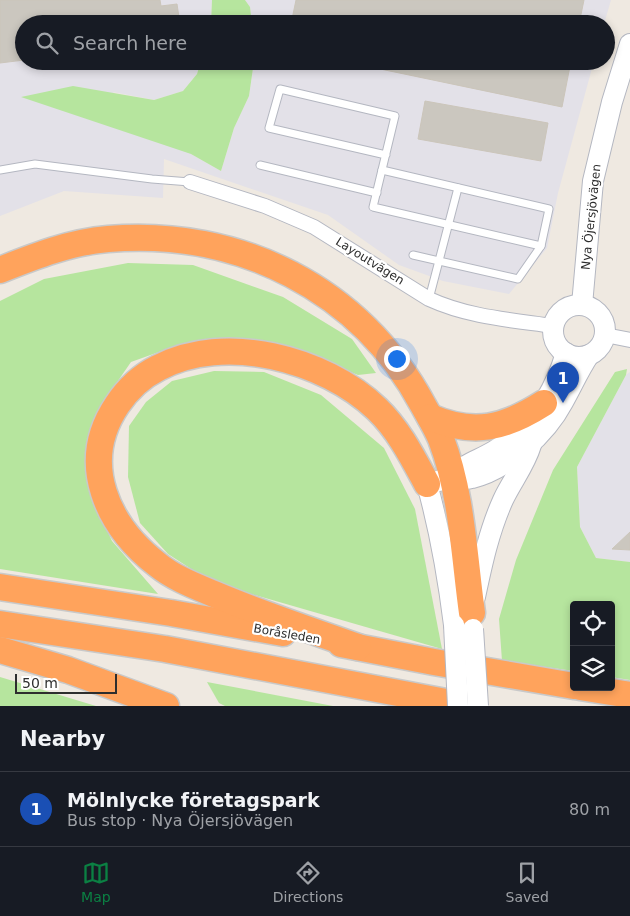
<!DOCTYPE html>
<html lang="en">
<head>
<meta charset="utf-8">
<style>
	:root { --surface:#171b24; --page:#20242c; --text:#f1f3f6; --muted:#9ea1a6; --line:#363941; --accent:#0b8043 }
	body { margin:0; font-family:"DejaVu Sans",sans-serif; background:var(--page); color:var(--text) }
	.controls { position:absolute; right:15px; bottom:15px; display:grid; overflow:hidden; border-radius:5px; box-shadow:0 2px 8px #0003 }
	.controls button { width:45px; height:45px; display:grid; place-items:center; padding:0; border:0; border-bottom:1px solid var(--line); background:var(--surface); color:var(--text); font:25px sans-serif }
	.scale { position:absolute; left:15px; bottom:12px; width:102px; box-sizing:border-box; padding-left:5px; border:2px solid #2e2e2e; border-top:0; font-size:14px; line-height:18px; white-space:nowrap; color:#2e2e2e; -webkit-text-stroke:4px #fff; paint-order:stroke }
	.you { position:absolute; left:396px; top:358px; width:18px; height:18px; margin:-12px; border:4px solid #fff; border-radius:50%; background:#1a73e8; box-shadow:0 0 0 8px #1a73e833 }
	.badge { display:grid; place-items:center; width:32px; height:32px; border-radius:50%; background:var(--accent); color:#fff; font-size:16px; font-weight:700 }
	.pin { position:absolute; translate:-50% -41px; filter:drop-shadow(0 1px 2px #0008) }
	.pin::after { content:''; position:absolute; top:26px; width:18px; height:15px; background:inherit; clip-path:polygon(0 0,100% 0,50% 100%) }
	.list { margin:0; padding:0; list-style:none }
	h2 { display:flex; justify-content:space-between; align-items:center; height:65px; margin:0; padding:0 20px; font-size:21px }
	h2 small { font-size:16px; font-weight:400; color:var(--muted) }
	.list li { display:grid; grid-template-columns:32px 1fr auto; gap:15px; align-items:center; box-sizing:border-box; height:75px; padding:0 20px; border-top:1px solid var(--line) }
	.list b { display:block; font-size:19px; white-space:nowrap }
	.list p { margin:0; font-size:16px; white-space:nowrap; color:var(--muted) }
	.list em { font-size:16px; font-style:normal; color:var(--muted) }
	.icon { flex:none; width:28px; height:28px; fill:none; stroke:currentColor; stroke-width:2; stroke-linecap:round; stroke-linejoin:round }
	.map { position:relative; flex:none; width:630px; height:706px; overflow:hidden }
	.search { position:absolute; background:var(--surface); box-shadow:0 2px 8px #0003; left:15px; right:15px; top:15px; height:55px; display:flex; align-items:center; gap:12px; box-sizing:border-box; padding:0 18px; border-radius:28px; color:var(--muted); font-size:19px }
	.sheet { height:140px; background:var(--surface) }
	nav { display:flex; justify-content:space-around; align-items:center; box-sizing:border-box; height:70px; border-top:1px solid var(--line); background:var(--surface); font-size:14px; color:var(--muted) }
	nav a { display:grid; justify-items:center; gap:2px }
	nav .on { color:var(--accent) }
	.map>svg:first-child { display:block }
</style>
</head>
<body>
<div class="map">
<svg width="630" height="706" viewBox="0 0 630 706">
	<rect width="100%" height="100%" fill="#efe9e1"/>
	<g fill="#e3e1e8">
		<polygon points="0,0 212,0 211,24 24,24 24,61 201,61 197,74 183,91 154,100 113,92 191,154 221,171 234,128 249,96 254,61 594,61 558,193 547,248 509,294 443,281 399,265 328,215 164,159 163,198 64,191 0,216"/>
		<polygon points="245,0 611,0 604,24 252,24 250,7"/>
		<polygon points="630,372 630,562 596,558 580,527 577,467 626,375"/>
	</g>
	<g fill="#b6e59e">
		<polygon points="212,0 245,0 250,7 252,24 211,24"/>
		<polygon points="201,61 254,61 249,96 234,128 221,171 191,154 21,97 73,86 154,100 183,91 197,74"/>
		<polygon points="128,263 193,265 283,297 352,339 376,373 358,375 313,357 241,340 184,343 131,362 102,404 88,453 90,494 112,541 158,594 0,569 0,301 44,279"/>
		<polygon points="627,369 626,375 577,467 580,527 596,558 630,562 630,680 611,677 611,605 574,605 574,671 502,661 499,619 516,560 553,470 615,372"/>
		<polygon points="214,371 264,372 321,395 384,448 415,509 442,649 213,583 168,554 140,523 128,477 129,426 146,402 172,381"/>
		<polygon points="0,677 96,706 0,706"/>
		<polygon points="207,682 333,706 225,706 219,703"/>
	</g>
	<g fill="#cbc7bf" stroke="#cbc5ba">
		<polygon points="0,0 160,0 161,6 177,4 180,24 24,24 24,60 0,63"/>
		<polygon points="296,0 584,0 579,24 291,24"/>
		<polygon points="342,61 571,61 562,107"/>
		<polygon points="425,101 548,123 541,161 418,139"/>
		<polygon points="630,532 630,550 612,549"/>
	</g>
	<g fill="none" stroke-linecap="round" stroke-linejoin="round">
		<g stroke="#b4b7c1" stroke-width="9">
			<g id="lane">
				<polyline points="386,155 269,128 280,89 395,116 373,207 541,246"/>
				<polyline points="260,165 377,193"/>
				<polyline points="0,170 35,164 152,179 190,182"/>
				<polyline points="382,170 549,209 541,246 518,279 413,255"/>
				<polyline points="429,299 458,188"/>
			</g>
		</g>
		<g stroke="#b4b7c1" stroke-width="16">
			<g id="street">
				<path d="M190 182 265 206 314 227 429 299C468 317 511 320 553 326"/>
				<polyline points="605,335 630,340"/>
			</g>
		</g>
		<g stroke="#b4b7c1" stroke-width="22">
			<g id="secondary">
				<circle cx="579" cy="331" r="26"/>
				<polyline points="582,305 593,181 612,102 630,44"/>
				<path d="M452 478C465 462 478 461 494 451 531 430 554 393 566 353"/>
				<path d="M475 597C482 564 489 531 503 500 512 481 525 465 531 445"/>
				<path d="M454 625C448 577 440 531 427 484 435 482 444 479 453 478 459 478 465 480 472 478 508 469 546 434 563 402 572 386 579 370 589 355"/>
			</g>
		</g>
		<g stroke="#c9c9c9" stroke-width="29">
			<g id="highway">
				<path d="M0 270C35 256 71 242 108 239 239 228 361 289 423 405 429 416 436 427 441 439 462 494 464 555 472 613"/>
				<path d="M430 417C474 436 505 428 544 403"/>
				<polyline points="0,587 171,613 283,633"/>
				<polyline points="0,624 165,649 467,706"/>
				<polyline points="341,644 434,662 574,686"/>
				<path d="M358 647C310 630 261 614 214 594 195 586 174 578 158 565 107 526 78 463 117 405 127 390 142 376 158 368 224 332 325 359 377 409 399 430 413 458 427 484"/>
				<polyline points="0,650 68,670 166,706"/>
				<polyline points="580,687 630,695"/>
			</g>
		</g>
		<use href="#lane" stroke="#fff" stroke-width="7"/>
		<use href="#street" stroke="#fff" stroke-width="14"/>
		<use href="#secondary" stroke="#fff" stroke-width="20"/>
		<use href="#highway" stroke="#ffa35c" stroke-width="26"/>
		<g stroke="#b4b7c1" stroke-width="22" stroke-linecap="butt">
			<g id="secondary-bridge">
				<polyline points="454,625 458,706"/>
				<polyline points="473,629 478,706"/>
			</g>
		</g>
		<use href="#secondary-bridge" stroke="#fff" stroke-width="20"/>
	</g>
	<g text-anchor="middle" stroke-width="4.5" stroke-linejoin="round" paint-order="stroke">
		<g font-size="12" fill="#2e2e2e" stroke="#fff">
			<text transform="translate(591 217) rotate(-84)" y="4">Nya Öjersjövägen</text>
			<text transform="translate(370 261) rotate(32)" y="4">Layoutvägen</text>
			<text transform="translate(287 634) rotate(10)" y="4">Boråsleden</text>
		</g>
	</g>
</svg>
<div class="controls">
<button><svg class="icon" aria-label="locate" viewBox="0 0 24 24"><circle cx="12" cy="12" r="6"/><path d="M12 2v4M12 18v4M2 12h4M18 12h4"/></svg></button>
<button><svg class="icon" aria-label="layers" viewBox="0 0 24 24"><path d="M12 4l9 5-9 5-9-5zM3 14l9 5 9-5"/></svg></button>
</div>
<div class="scale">50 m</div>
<div class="you"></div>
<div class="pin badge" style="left:563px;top:403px;background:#1a4fb4">1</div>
<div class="search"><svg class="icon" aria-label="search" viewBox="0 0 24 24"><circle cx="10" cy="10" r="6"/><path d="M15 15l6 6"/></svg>Search here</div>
</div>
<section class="sheet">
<h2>Nearby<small></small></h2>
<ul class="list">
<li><span class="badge" style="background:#1a4fb4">1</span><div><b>Mölnlycke företagspark</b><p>Bus stop · Nya Öjersjövägen</p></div><em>80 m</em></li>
</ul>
</section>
<nav>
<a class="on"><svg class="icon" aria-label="map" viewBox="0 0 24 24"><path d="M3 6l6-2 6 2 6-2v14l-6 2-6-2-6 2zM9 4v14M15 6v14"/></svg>Map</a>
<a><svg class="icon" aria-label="directions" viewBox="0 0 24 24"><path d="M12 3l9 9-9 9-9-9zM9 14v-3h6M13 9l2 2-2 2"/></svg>Directions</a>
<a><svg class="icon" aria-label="saved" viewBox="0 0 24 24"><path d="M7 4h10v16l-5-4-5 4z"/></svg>Saved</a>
</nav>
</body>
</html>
